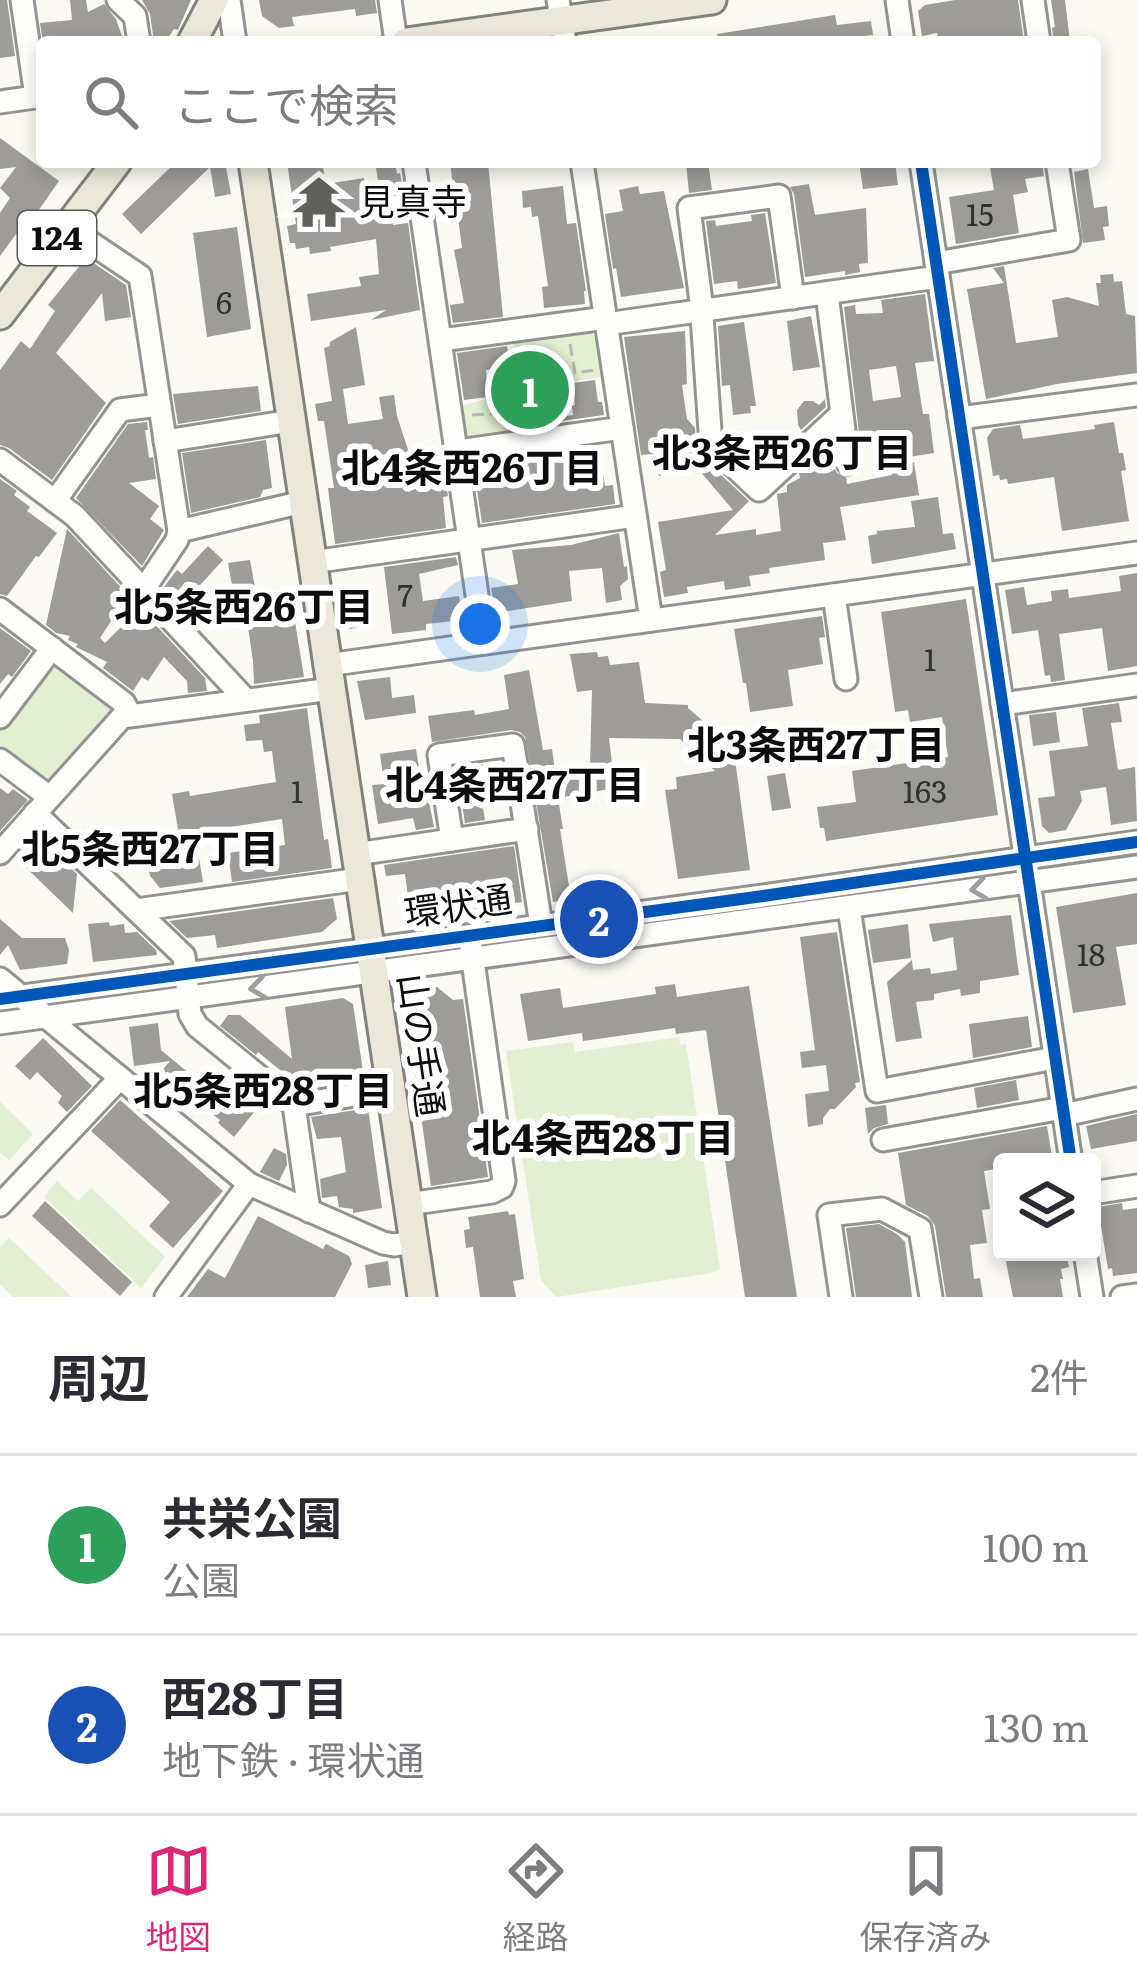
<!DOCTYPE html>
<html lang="ja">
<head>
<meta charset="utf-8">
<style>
	:root { --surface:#fff; --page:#f2f2f3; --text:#2b2b33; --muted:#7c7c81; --line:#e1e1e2; --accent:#db2777 }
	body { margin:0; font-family:Literata,"Noto Sans JP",serif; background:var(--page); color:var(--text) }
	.controls { position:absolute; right:36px; bottom:36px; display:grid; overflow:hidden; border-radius:12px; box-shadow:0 6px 18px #0003 }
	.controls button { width:108px; height:108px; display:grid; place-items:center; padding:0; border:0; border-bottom:3px solid var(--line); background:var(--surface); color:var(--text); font:60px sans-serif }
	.you { position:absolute; left:480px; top:624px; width:42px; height:42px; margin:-30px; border:9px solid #fff; border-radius:50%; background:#1a73e8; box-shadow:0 0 0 18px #1a73e833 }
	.badge { display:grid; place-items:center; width:78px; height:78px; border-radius:50%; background:var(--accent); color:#fff; font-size:39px; font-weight:700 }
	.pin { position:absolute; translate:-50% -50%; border:6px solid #fff; box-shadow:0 3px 12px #0006 }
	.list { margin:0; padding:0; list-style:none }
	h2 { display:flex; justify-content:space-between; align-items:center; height:156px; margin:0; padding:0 48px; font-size:51px }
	h2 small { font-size:39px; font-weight:400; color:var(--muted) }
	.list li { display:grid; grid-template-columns:78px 1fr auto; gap:36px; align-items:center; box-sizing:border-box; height:180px; padding:0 48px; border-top:3px solid var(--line) }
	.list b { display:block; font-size:45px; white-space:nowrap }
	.list p { margin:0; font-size:39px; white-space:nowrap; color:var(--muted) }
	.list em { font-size:39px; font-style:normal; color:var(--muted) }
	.icon { flex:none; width:66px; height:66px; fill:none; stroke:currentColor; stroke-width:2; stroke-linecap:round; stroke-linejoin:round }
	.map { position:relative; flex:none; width:1137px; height:1297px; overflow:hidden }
	.search { position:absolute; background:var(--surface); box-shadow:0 6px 18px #0003; left:36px; right:36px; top:36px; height:132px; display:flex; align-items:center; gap:30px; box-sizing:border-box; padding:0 42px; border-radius:12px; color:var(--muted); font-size:45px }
	.sheet { height:516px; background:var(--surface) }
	nav { display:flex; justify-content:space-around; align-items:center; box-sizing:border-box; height:168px; border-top:3px solid var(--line); background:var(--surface); font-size:33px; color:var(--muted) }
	nav a { display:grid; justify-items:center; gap:6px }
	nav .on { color:var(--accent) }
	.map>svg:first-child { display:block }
</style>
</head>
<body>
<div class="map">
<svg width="1137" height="1297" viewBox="0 0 1137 1297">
	<rect width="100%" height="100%" fill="#faf9f2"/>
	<g fill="#e2efd3">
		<polygon points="586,328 595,337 601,377 569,382 572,403 526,437 468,448 459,407 489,398 490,374 512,368 514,338"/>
		<polygon points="51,657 116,708 45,785 0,754 0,723"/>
		<polygon points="679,1037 680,1045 686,1044 720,1269 711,1273 556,1297 541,1280 506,1051 573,1042 575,1052"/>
		<polygon points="0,1102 33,1134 9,1160 0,1152"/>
		<polygon points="57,1181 78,1201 91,1188 165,1257 141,1288 44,1197"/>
		<polygon points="9,1238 72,1297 13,1297 0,1284 0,1248"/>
	</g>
	<g fill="#9d9c98" fill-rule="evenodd">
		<polygon points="0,0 7,0 15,56 0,58"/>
		<polygon points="70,0 86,0 88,12 104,4 116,19 124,42 43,42 40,23 72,20"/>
		<polygon points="142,0 191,0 178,30 174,29 165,42 154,42 150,14"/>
		<polygon points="259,0 375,0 377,13 356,16 355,9 292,17 294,26 279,28 262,16"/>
		<polygon points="955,0 1018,0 1024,42 939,42 937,33 922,36 918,11 925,5"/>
		<polygon points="1051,0 1065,0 1070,42 1054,42 1052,28 1055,27"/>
		<polygon points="835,15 837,25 871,21 873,35 817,42 718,42 717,34"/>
		<polygon points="0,138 59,181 20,237 16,234 0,256 0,213 10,198 0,188 16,167 0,169"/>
		<polygon points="176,162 225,162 231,194 215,197 210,167 141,234 122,214"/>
		<polygon points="287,162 322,162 326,184 364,178 369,216 391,213 393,225 408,223 420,310 371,320 386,310 311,321 307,294 361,286 359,277 379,274 376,239 330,247 331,251 310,254 309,247 296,249 295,243 290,243 287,226 296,224"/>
		<polygon points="375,162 395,162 397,174 400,173 404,194 393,196 391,184 379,186"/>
		<polygon points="450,162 488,162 503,317 453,323 450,305 464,303 454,250 462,248 458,218 442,220 438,189 453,187"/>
		<polygon points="686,162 708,162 712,190 689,193"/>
		<polygon points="859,162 895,162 898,185 863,189"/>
		<polygon points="989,162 1042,162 1044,176 1025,179 1028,192 1013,195 1019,233 956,244 949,197 994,190"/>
		<polygon points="1088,169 1094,208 1107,206 1109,226 1103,227 1105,240 1083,243 1074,172"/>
		<polygon points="809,184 815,215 866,208 868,263 859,264 860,272 845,275 845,271 805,277 794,194 790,187"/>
		<polygon points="563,186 567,224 576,223 586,291 584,291 585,304 544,308 542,287 548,286 538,216 532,217 531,207 523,208 522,191"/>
		<polygon points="638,186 640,194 664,191 684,288 621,297 616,268 613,269 605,214 623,211 619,190"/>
		<polygon points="765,213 776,283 738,289 737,281 714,284 706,221 715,220 716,226 752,221 751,215"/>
		<polygon points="237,227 251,329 207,337 193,233"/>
		<polygon points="86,258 126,285 131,317 105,321 102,293 56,353 106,403 52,480 9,448 0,445 0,370 21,341 30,349 55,311 48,305"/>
		<polygon points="1004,266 1016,343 1058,337 1052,300 1067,297 1099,306 1096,283 1101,283 1100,275 1113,274 1114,282 1122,281 1126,314 1135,316 1137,373 1057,384 986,399 967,289 1004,283 993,268"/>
		<path d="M925 294 934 361 915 363 923 414H929L934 453 903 458 900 435 860 441 844 307 855 305 856 314 883 313 881 300ZM896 366 901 397 873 401 869 370Z"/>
		<polygon points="811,316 820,367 793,371 787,321"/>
		<polygon points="744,322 756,406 750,406 751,413 733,415 730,385 722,386 718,326"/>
		<path d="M356 327 365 385 343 389 348 424 383 419 379 397 394 395 397 416 413 465 442 460 448 496 443 497 446 528 335 544 328 488H334L324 421H318L315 404 332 401 324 348 330 346V342ZM393 453 396 481 371 484 367 457Z"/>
		<polygon points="685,331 687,384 682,385 687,419 695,428 696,448 701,456 749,501 715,535 756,529 756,535 781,531 777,494 787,492 787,485 800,478 799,473 803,469 817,468 815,458 831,444 833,466 837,473 846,477 847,484 892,475 891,465 914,462 919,495 840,507 846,540 823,543 825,560 769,568 770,573 749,576 751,586 725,590 724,581 687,587 688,593 664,597 660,572 666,570 658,522 733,510 699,470 659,476 658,470 654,470 652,454 641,455 624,337"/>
		<polygon points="507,346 510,367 486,370 488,397 464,400 457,353"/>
		<polygon points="595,380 598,402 602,402 604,415 547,423 554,422 554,418 573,415 572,406 575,405 573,383"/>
		<polygon points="258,386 261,411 178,424 173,394"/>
		<polygon points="825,399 826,407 801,430 798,425 797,410 804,401 813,401 819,405"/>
		<polygon points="147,422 148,430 145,430 149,458 153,457 156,479 129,483 159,506 150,519 164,530 142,566 76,498 128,424"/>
		<polygon points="1114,422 1119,453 1123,453 1126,470 1121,471 1129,521 1062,531 1054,477 1008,484 1007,479 1000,480 999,475 993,476 987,438 993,429 1020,425 1023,439 1095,429 1094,425"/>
		<polygon points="266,440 272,488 263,490 260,497 191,513 182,453"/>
		<polygon points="599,446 605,486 613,485 615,504 482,523 473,464 545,460 545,454"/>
		<polygon points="0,479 17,491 14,495 30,507 27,511 57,533 39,557 36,556 7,596 0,594"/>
		<polygon points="938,497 943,534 953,533 956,549 872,564 868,536 877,534 877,531 915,527 911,501"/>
		<polygon points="67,529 128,595 100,638 105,643 140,608 205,678 207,691 188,693 187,681 164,657 148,681 142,677 133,691 103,668 107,662 76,647 78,644 68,640 70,636 56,633 46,625"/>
		<polygon points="619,533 624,567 627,566 628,579 620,586 622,600 606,603 602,568 569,571 572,601 495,613 491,588 518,584 512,550 571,545"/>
		<polygon points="208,546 223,560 180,607 163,588 177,570 182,574"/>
		<polygon points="456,557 458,565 419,574 423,601 459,596 463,620 426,624 426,630 392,634 384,567"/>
		<polygon points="250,560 257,598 280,594 284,624 295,622 304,677 254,684 253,661 243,594 234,596 228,563"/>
		<polygon points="1137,573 1137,666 1108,671 1102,628 1059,634 1065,680 1051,682 1050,675 1045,676 1038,630 1012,634 1005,590 1024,587 1027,605 1052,601 1051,591 1068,589 1069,598 1121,591 1119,576"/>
		<polygon points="356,590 361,627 349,629 343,592"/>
		<polygon points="966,599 998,815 826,841 824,828 820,828 817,807 856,802 852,771 948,757 942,717 910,722 908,710 895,712 881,612"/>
		<polygon points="822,616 825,637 819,638 823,664 788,670 793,706 750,712 746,683 743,683 734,629"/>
		<polygon points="0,628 31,651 12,677 8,674 0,684"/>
		<polygon points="597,652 598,657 608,656 610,665 639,662 645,703 688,705 688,708 719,735 715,740 734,752 750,870 678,879 665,790 677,789 676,777 715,771 680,739 609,738 615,788 558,798 563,829 560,829 571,899 553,902 525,737 520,732 511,730 432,742 428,716 474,710 475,715 509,709 504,675 529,670 543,750 552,749 555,770 590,765 592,690 577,692 570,654"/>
		<polygon points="390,677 392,698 414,695 416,713 365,720 357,681"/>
		<polygon points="1119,703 1122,722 1111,723 1118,770 1135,767 1137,821 1111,825 1106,787 1080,791 1082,801 1066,830 1049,833 1042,826 1038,798 1055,796 1049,751 1088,746 1082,708"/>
		<polygon points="307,708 324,840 328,839 332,868 232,882 228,853 285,845 282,819 179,835 172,794 189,791 190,796 276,782 272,751 264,752 262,740 246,741 244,725 260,723 259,715"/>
		<polygon points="1056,712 1060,742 1033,746 1029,715"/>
		<polygon points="416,749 420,775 409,776 413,805 429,802 434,827 416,830 413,818 378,824 372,785 384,784 380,754"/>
		<polygon points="500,762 504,786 482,789 479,765"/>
		<polygon points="785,773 791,808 772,811 767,776"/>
		<polygon points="0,788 8,794 13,789 28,800 0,831"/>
		<polygon points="481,795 485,820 465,823 461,798"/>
		<polygon points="36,835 77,874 73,913 16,858"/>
		<polygon points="514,846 522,902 411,919 405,874 386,876 384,865"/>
		<polygon points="199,858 203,882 160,888 150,876 148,867"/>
		<polygon points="1137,893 1137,944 1116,947 1126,1005 1073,1013 1056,907"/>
		<polygon points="333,898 337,919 322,932 217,948 215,935 187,938 169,921"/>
		<polygon points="1011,915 1019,975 980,981 980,993 961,996 960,989 934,994 934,1000 916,1002 922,1038 896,1042 887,982 912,960 913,970 930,968 931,974 957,970 953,937 933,942 929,924"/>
		<polygon points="0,919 22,938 65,938 69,950 67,964 20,970 8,945 0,955"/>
		<polygon points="109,922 110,926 124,924 125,933 137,932 156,950 157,955 93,962 88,924"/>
		<polygon points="908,924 911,958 873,963 868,930"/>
		<polygon points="837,932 860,1082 855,1083 856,1087 835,1109 830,1109 823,1118 823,1124 808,1127 805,1094 829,1091 826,1065 802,1068 800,1052 815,1050 800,937"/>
		<polygon points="675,984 677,997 749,986 797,1297 745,1297 706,1030 676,1034 675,1028 583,1041 582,1033 528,1041 520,994 560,988 563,1008 656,994 655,987"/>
		<polygon points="437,987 453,1000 463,999 488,1177 431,1186 404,997 409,990"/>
		<polygon points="343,998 353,1004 364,1078 298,1089 295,1086 297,1084 258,1052 256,1055 220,1026 228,1015 240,1015 292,1059 285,1007"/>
		<polygon points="1028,1016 1032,1047 973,1058 969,1024"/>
		<polygon points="158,1023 161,1050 202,1084 220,1085 230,1093 240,1081 264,1100 234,1137 218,1123 220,1120 182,1091 172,1102 151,1084 170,1061 134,1066 129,1027"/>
		<polygon points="43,1038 92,1086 67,1112 58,1103 62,1096 37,1072 30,1080 15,1066"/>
		<polygon points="1016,1080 1019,1100 977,1108 974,1088"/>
		<polygon points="120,1100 223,1191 173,1248 149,1226 170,1202 91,1131"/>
		<polygon points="886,1105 888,1124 874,1128 868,1134 865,1108"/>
		<polygon points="368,1108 382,1208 353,1213 353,1209 339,1207 337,1196 322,1198 320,1179 346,1172 341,1137 317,1139 311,1117"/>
		<polygon points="1137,1114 1137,1141 1091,1149 1086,1126"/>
		<polygon points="1047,1126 1053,1162 1002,1162 1002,1168 984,1171 990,1209 982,1210 987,1243 970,1245 974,1279 980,1278 983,1297 946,1297 935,1226 928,1216 906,1205 898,1153"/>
		<polygon points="274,1148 286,1154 287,1165 279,1181 260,1172"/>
		<polygon points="45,1201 132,1282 120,1296 32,1216"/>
		<polygon points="1122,1203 1123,1210 1137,1208 1137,1273 1113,1276 1112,1268 1108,1269 1098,1207"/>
		<polygon points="508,1211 509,1215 515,1214 524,1279 513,1281 516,1297 480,1297 473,1247 466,1248 464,1230 470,1229 468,1217"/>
		<polygon points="258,1216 323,1249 326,1244 349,1256 352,1264 335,1297 187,1297 208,1269 225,1278"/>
		<polygon points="879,1224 897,1234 905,1242 912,1297 856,1297 846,1228"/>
		<polygon points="1004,1252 1066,1252 1069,1267 1061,1269 1063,1279 1060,1279 1063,1297 1013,1297"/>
		<polygon points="388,1261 391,1285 368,1288 365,1265"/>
	</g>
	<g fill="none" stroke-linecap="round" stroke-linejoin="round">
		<g stroke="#949390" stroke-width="27">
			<g id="minor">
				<polyline points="22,0 36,97"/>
				<polyline points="118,0 135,16 139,42"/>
				<polyline points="229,0 235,42"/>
				<polyline points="390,0 396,42"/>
				<polyline points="558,0 565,42"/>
				<polyline points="897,0 903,42"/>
				<polyline points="1033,0 1039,42"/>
				<polyline points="0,102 42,96"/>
				<polyline points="414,162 484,643"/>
				<polyline points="582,162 651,620"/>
				<polyline points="921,162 1071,1162"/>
				<polyline points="63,230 88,241 140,276 179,531 177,540 144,589"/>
				<polyline points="936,263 1069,240 1057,162"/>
				<polyline points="827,293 848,463"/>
				<polyline points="793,298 779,196 689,208 701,302 711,445 759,490 840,415"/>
				<polyline points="606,324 938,277"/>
				<polyline points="441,340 606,318"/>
				<polyline points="959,418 1137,395"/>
				<polyline points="165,441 291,421"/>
				<polyline points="458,451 622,428"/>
				<polyline points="0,460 75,516 245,699"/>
				<polyline points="55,501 120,410 159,405"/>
				<polyline points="179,531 303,502"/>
				<polyline points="312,562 635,516"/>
				<polyline points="834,595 846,679"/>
				<polyline points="0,609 124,703 130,715"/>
				<polyline points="327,665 1137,553"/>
				<polyline points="1002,704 1137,685"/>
				<polyline points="0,717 52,648"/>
				<polyline points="0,760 48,796"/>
				<polyline points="35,813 184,956 190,1014 197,1026 294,1105 391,1089"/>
				<polyline points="452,840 439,755 513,745 541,925"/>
				<polyline points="0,853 122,717 331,689"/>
				<polyline points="356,854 527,829"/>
				<polyline points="849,908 877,1091 1055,1058"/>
				<polyline points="136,910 360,879"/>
				<polyline points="0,979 249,1184 383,1243 394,1245 414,1242"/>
				<polyline points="0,999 756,897 1137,842"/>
				<polyline points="0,1023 1137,867"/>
				<polyline points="294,1105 309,1211"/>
				<polyline points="1064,1115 1137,1099"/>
				<polyline points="883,1140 1063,1108"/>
				<polyline points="1092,1193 1137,1186"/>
				<polyline points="408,1204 492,1192 502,1187 504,1181 471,947"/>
				<polyline points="0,1205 120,1078"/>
				<polyline points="1085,1252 1092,1297"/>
				<polyline points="166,1297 249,1184"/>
				<polyline points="841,1297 829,1215 882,1209 920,1229 931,1297"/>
				<polyline points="1122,1297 1137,1295"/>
			</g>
		</g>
		<g stroke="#81817d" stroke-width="33">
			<g id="major">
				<polyline points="192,42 214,0"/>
				<polyline points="406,42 712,0"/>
				<polyline points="253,162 422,1297"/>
				<polyline points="0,315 117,162"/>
			</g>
		</g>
		<g stroke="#b8b8b6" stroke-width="3" stroke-dasharray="12 6" stroke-linecap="butt">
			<polyline points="570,344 575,373 595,370"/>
			<polyline points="472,415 503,413 510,416"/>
			<path d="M512 425 511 416C547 409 547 384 575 373"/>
		</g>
		<use href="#minor" stroke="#fefefd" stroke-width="21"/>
		<use href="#major" stroke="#ebe8d9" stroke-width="27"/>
		<g stroke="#fff" stroke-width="20">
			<g id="cycleway">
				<polyline points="921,162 1071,1162"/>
				<polyline points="0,999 756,897 1137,842"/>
			</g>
		</g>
		<use href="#cycleway" stroke="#0057b8" stroke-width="12"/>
	</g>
	<defs><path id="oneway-chevron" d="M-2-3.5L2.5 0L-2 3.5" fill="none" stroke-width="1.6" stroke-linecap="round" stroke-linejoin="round" transform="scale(3)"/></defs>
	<g stroke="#9e9e9d">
		<use href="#oneway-chevron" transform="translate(979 889) rotate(172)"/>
		<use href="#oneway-chevron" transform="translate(258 988) rotate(172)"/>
	</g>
	<defs>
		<g id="temple-bare" transform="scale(4.14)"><path d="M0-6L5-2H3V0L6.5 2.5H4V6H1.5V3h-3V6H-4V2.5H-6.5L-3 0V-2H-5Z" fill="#60605d" stroke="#fff" stroke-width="2.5" paint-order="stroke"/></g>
	</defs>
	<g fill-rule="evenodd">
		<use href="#temple-bare" x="319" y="202"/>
	</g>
	<g text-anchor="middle" stroke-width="12" stroke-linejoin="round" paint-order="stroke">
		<g font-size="30" fill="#313130">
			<text x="980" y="226">15</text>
			<text x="224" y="314">6</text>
			<text x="405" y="607">7</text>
			<text x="930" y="671">1</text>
			<text x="297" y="803">1</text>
			<text x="925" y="803">163</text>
			<text x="1091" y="966">18</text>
		</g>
		<rect fill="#fff" stroke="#565656" stroke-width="3" x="18" y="211" width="78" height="54" rx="9"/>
		<g font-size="33" font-weight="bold" fill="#0d0d0d">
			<text x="57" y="250">124</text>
		</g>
		<g font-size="36" fill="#0d0d0d" stroke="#fff" text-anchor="start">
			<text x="359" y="215">見真寺</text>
		</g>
		<g font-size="36" fill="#0d0d0d" stroke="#fff">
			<text transform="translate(458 906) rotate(-8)" y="13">環状通</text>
			<text transform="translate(421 1045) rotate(82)" y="13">山の手通</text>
		</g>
		<g font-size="39" font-weight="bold" fill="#0d0d0d" stroke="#fff">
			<text x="782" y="467">北3条西26丁目</text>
			<text x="472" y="482">北4条西26丁目</text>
			<text x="244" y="621">北5条西26丁目</text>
			<text x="816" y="759">北3条西27丁目</text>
			<text x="515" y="799">北4条西27丁目</text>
			<text x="150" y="863">北5条西27丁目</text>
			<text x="263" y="1105">北5条西28丁目</text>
			<text x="603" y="1152">北4条西28丁目</text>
		</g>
	</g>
</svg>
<div class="controls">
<button><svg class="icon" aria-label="layers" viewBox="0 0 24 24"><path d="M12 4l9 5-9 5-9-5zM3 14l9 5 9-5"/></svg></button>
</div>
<div class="you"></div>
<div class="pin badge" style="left:530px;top:390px;background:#2e9e5b">1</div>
<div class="pin badge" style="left:599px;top:919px;background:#1a4fb4">2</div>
<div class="search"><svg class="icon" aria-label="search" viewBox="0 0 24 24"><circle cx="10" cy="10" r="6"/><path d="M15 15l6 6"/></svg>ここで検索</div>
</div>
<section class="sheet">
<h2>周辺<small>2件</small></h2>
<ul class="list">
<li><span class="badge" style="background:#2e9e5b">1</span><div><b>共栄公園</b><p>公園</p></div><em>100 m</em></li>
<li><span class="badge" style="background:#1a4fb4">2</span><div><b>西28丁目</b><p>地下鉄 · 環状通</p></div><em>130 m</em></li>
</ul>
</section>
<nav>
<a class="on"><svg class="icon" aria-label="map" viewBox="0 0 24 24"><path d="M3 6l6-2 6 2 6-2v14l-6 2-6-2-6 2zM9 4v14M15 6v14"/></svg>地図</a>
<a><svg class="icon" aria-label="directions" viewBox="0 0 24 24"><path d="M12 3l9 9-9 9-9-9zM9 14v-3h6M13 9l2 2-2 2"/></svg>経路</a>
<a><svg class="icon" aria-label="saved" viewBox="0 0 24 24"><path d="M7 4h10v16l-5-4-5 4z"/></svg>保存済み</a>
</nav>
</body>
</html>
